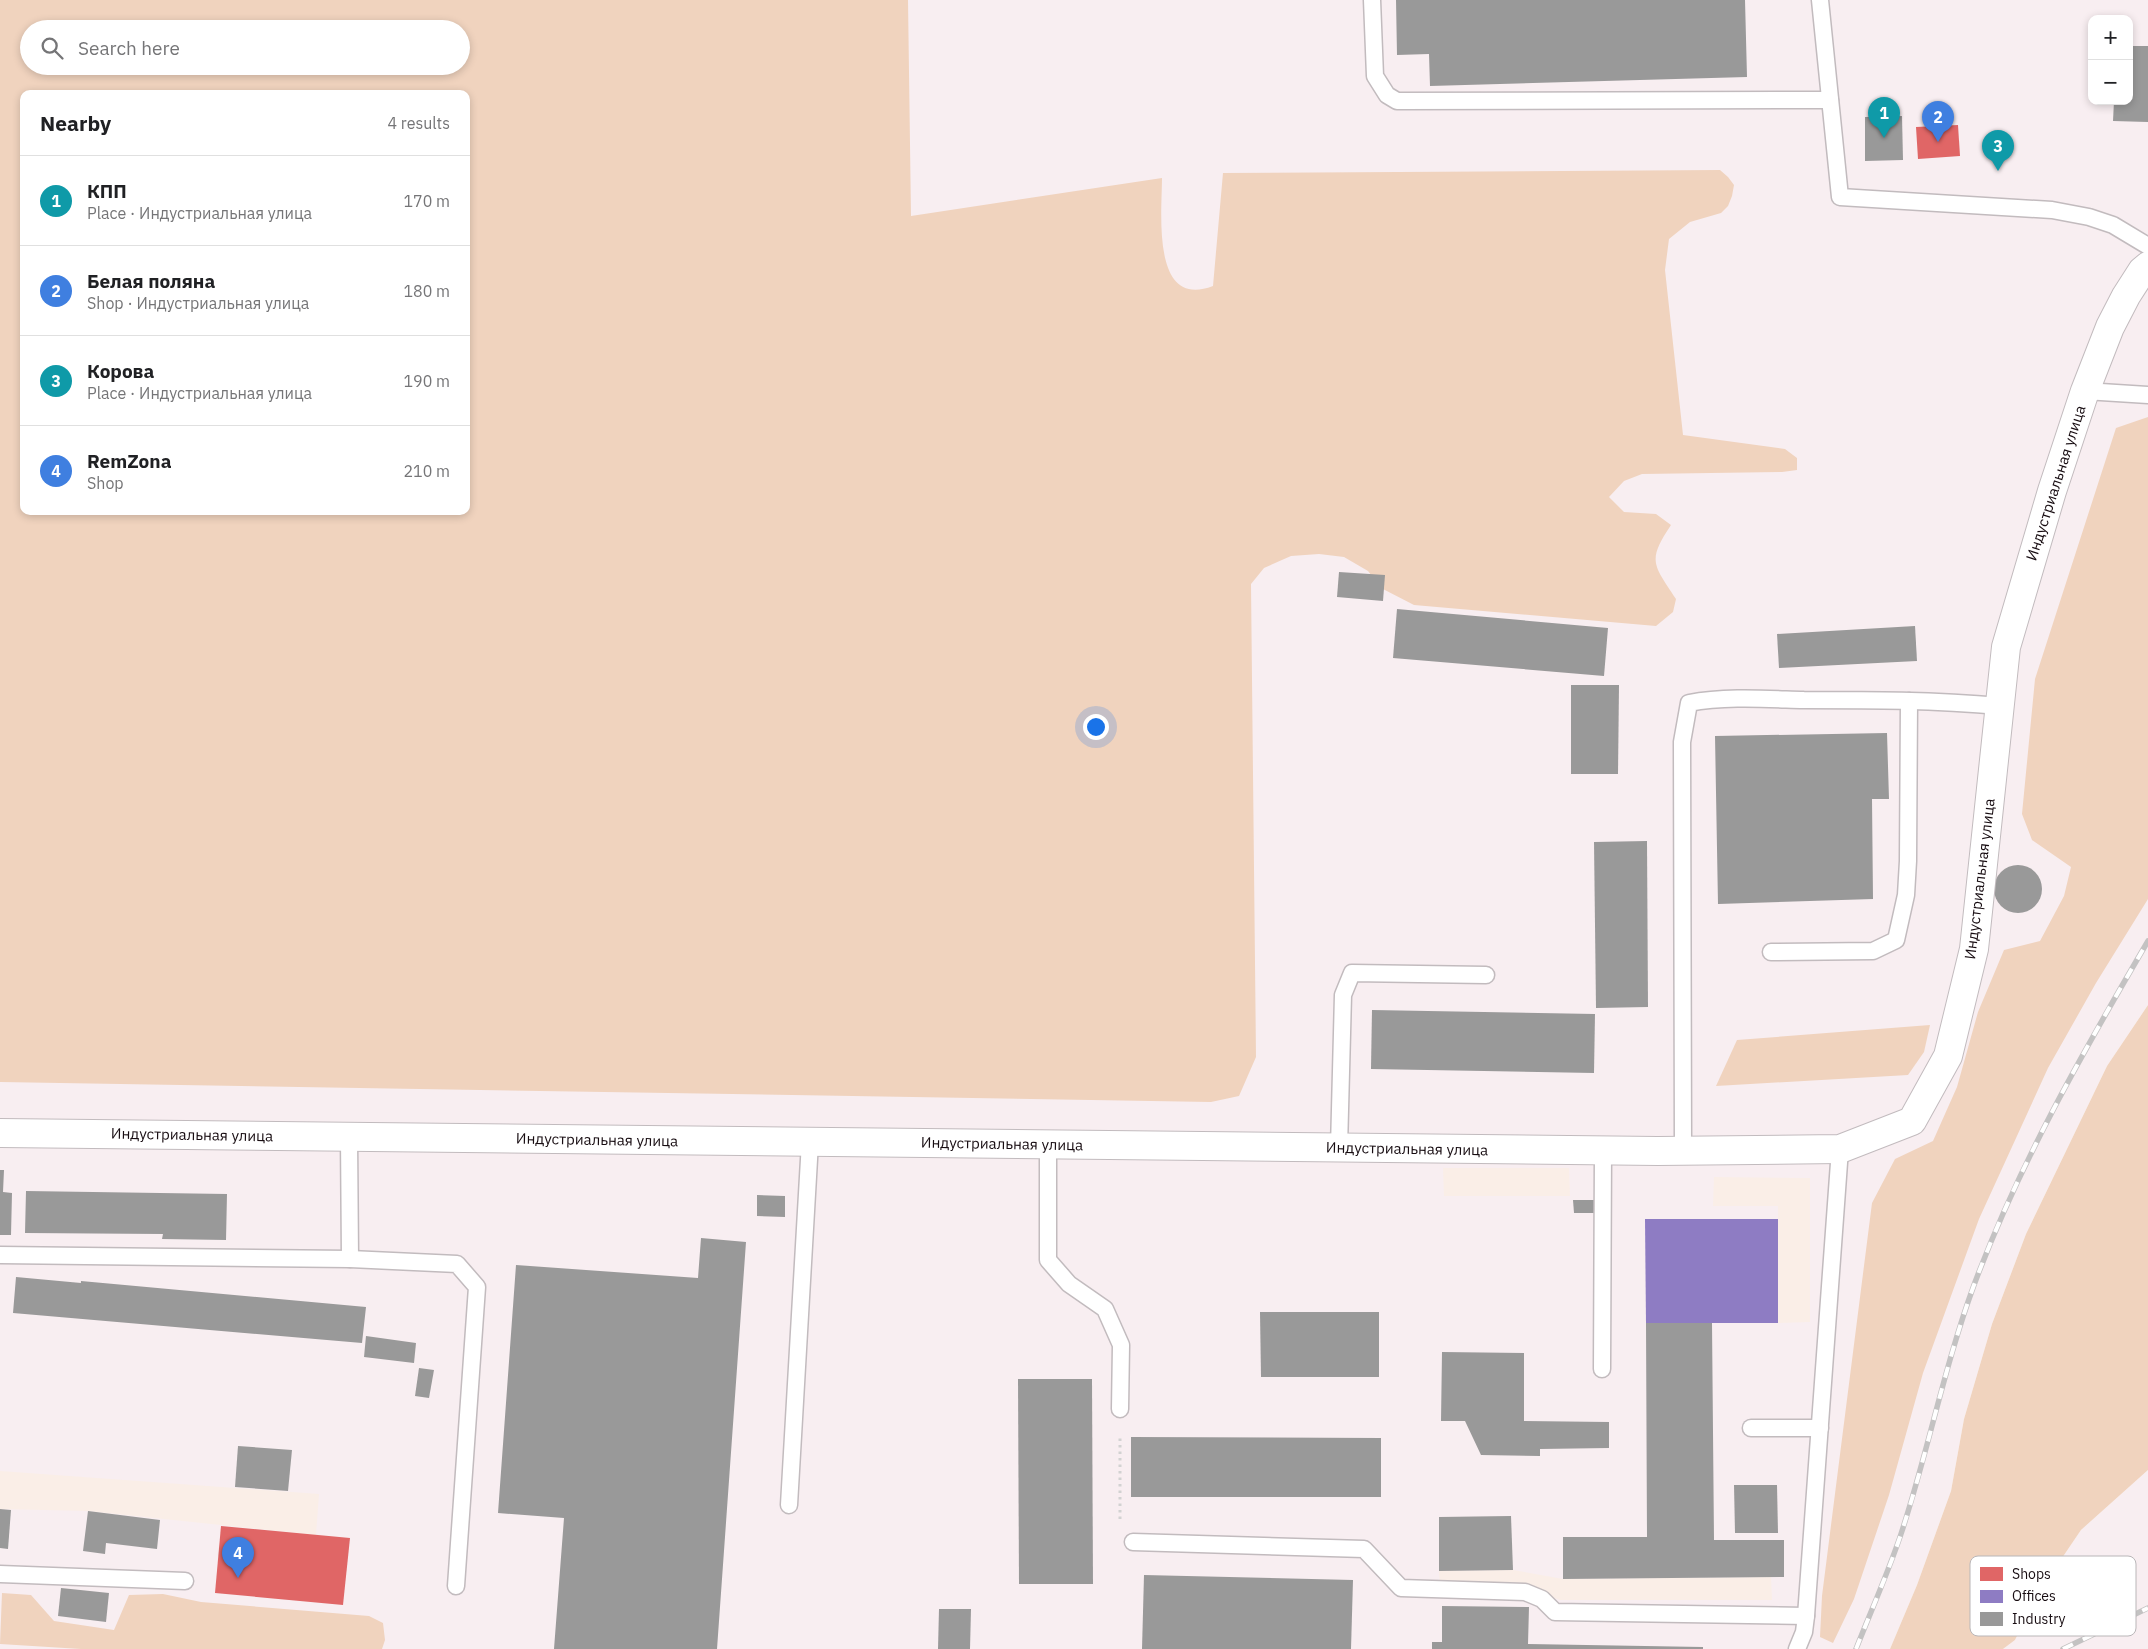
<!DOCTYPE html>
<html lang="en">
<head>
<meta charset="utf-8">
<style>
	:root { --surface:#fff; --page:#f2f2f2; --text:#202124; --muted:#757577; --line:#e0e0e0; --accent:#d93025 }
	body { margin:0; font-family:"IBM Plex Sans",sans-serif; background:var(--page); color:var(--text) }
	.controls { position:absolute; right:15px; top:15px; display:grid; overflow:hidden; border-radius:10px; box-shadow:0 2px 8px #0003 }
	.controls button { width:45px; height:45px; display:grid; place-items:center; padding:0; border:0; border-bottom:1px solid var(--line); background:var(--surface); color:var(--text); font:25px sans-serif }
	.you { position:absolute; left:1095px; top:726px; width:18px; height:18px; margin:-12px; border:4px solid #fff; border-radius:50%; background:#1a73e8; box-shadow:0 0 0 8px #1a73e833 }
	.badge { display:grid; place-items:center; width:32px; height:32px; border-radius:50%; background:var(--accent); color:#fff; font-size:16px; font-weight:700 }
	.pin { position:absolute; translate:-50% -41px; filter:drop-shadow(0 1px 2px #0008) }
	.pin::after { content:''; position:absolute; top:26px; width:18px; height:15px; background:inherit; clip-path:polygon(0 0,100% 0,50% 100%) }
	.list { margin:0; padding:0; list-style:none }
	h2 { display:flex; justify-content:space-between; align-items:center; height:65px; margin:0; padding:0 20px; font-size:21px }
	h2 small { font-size:16px; font-weight:400; color:var(--muted) }
	.list li { display:grid; grid-template-columns:32px 1fr auto; gap:15px; align-items:center; box-sizing:border-box; height:90px; padding:0 20px; border-top:1px solid var(--line) }
	.list b { display:block; font-size:19px; white-space:nowrap }
	.list p { margin:0; font-size:16px; white-space:nowrap; color:var(--muted) }
	.list em { font-size:16px; font-style:normal; color:var(--muted) }
	.icon { flex:none; width:28px; height:28px; fill:none; stroke:currentColor; stroke-width:2; stroke-linecap:round; stroke-linejoin:round }
	.map { position:relative; flex:none; width:2148px; height:1649px; overflow:hidden }
	.search { position:absolute; background:var(--surface); box-shadow:0 2px 8px #0003; left:20px; top:20px; width:450px; height:55px; display:flex; align-items:center; gap:12px; box-sizing:border-box; padding:0 18px; border-radius:28px; color:var(--muted); font-size:19px }
	.panel { position:absolute; background:var(--surface); box-shadow:0 2px 8px #0003; left:20px; top:90px; width:450px; height:425px; border-radius:10px }
	.map>svg:first-child { display:block }
</style>
</head>
<body>
<div class="map">
<svg width="2148" height="1649" viewBox="0 0 2148 1649">
	<rect width="100%" height="100%" fill="#fcfcfc"/>
	<g fill="#f8eef1" fill-rule="evenodd">
		<path d="M0 0H2148V1005L2107 1066 2026 1234 1992 1324 1964 1419 1951 1491 1917 1585 1890 1649H0ZM2092 19H2129V101H2092ZM29 29H461V66H29ZM24 94H466V511H24Z"/>
		<polygon points="2148,1470 2148,1649 2003,1649 2015,1640 2039,1592 2081,1530"/>
	</g>
	<g fill="#faeee7">
		<polygon points="1443,1168 1569,1168 1570,1196 1444,1196"/>
		<polygon points="1714,1177 1810,1178 1810,1322 1778,1323 1778,1206 1713,1206"/>
		<polygon points="0,1471 319,1494 316,1535 88,1511 0,1509"/>
		<polygon points="1513,1570 1563,1579 1771,1577 1772,1600 1560,1600 1510,1583 1440,1584 1439,1571"/>
	</g>
	<g fill="#f0d3be" fill-rule="evenodd">
		<path d="M0 0H908L911 216 1162 178C1162 213 1151 310 1213 286L1223 173 1720 170 1728 177 1734 185 1732 196 1728 206 1721 213 1690 222 1669 239 1665 270 1683 435 1785 449 1797 458V470L1782 472 1642 474 1624 481 1609 497 1624 512 1656 514 1671 525C1647 561 1653 564 1676 599L1673 612 1656 626 1414 605 1381 588 1368 571 1344 557 1319 554 1291 556 1264 568 1251 584 1256 1057 1239 1096 1211 1102 0 1082ZM29 29H461V66H29ZM24 94H466V511H24Z"/>
		<polygon points="2148,417 2148,899 2096,983 2048,1068 1979,1219 1923,1373 1889,1495 1854,1599 1833,1643 1820,1637 1822,1596 1872,1203 1895,1159 1933,1141 1957,1087 1978,1012 2004,950 2040,941 2064,896 2071,867 2032,840 2022,814 2035,679 2116,428"/>
		<polygon points="2148,1005 2148,1470 2081,1530 2039,1592 2015,1640 2003,1649 1890,1649 1917,1585 1951,1491 1964,1419 1992,1324 2026,1234 2107,1066"/>
		<polygon points="1930,1025 1924,1052 1908,1075 1716,1086 1737,1040"/>
		<polygon points="2,1593 31,1595 54,1621 114,1630 129,1595 163,1594 201,1602 369,1616 383,1623 385,1640 382,1649 81,1649 0,1644"/>
	</g>
	<g fill="#e06666">
		<polygon points="1958,125 1960,156 1918,159 1916,127"/>
		<polygon points="221,1526 350,1538 343,1605 215,1593"/>
	</g>
	<polygon fill="#8e7cc3" points="1645,1219 1778,1219 1778,1323 1646,1323"/>
	<g fill="#999">
		<polygon points="1396,0 1745,0 1747,77 1430,86 1429,54 1397,55"/>
		<polygon points="2129,46 2148,46 2148,122 2113,121 2114,101 2129,101"/>
		<polygon points="1902,116 1903,160 1865,161 1865,117"/>
		<polygon points="1339,572 1385,575 1383,601 1337,597"/>
		<polygon points="1397,609 1608,628 1604,676 1393,658"/>
		<polygon points="1915,626 1917,661 1779,668 1777,634"/>
		<polygon points="1571,685 1619,685 1618,774 1571,774"/>
		<polygon points="1887,733 1889,799 1872,799 1873,899 1718,904 1715,736"/>
		<polygon points="1647,841 1648,1007 1596,1008 1594,842"/>
		<circle cx="2018" cy="889" r="24"/>
		<polygon points="1372,1010 1595,1014 1594,1073 1371,1069"/>
		<polygon points="0,1170 4,1170 3,1192 12,1193 11,1235 0,1235"/>
		<polygon points="26,1191 227,1194 226,1240 162,1239 163,1234 25,1233"/>
		<polygon points="757,1195 785,1196 785,1217 757,1216"/>
		<polygon points="1573,1200 1595,1200 1596,1213 1574,1213"/>
		<polygon points="701,1238 746,1242 717,1649 554,1649 564,1518 498,1513 516,1265 698,1278"/>
		<polygon points="16,1277 81,1283 80,1296 81,1281 366,1307 362,1343 13,1313"/>
		<polygon points="1260,1312 1379,1312 1379,1377 1261,1377"/>
		<polygon points="1646,1323 1712,1323 1714,1540 1784,1540 1784,1577 1563,1579 1563,1537 1647,1537"/>
		<polygon points="366,1336 416,1343 414,1363 364,1357"/>
		<polygon points="1442,1352 1524,1353 1524,1421 1609,1422 1609,1448 1540,1449 1540,1456 1481,1455 1465,1421 1441,1421"/>
		<polygon points="419,1368 434,1370 429,1398 415,1396"/>
		<polygon points="1018,1379 1092,1379 1093,1584 1019,1584"/>
		<polygon points="1131,1437 1381,1438 1381,1497 1131,1497"/>
		<polygon points="238,1446 292,1450 288,1491 235,1487"/>
		<polygon points="1734,1485 1777,1485 1778,1533 1735,1533"/>
		<polygon points="0,1509 11,1510 8,1549 0,1548"/>
		<polygon points="88,1511 160,1520 157,1549 106,1543 105,1554 83,1551"/>
		<polygon points="1511,1516 1513,1570 1439,1571 1439,1517"/>
		<polygon points="1144,1575 1353,1580 1351,1649 1142,1649"/>
		<polygon points="61,1588 109,1593 106,1622 58,1616"/>
		<polygon points="1442,1606 1529,1607 1528,1644 1703,1647 1703,1649 1432,1649 1432,1642 1442,1642"/>
		<polygon points="939,1609 971,1609 970,1649 938,1649"/>
	</g>
	<g fill="none" stroke-linecap="round" stroke-linejoin="round">
		<g stroke="#c2bbbe" stroke-width="19">
			<g id="service">
				<polyline points="1372,0 1375,76 1387,95 1397,101 1830,100"/>
				<polyline points="1820,0 1840,197 2052,210 2089,217 2113,225 2148,246"/>
				<polyline points="2085,391 2148,395"/>
				<polyline points="1771,952 1873,951 1896,940 1906,895 1908,861 1909,701"/>
				<polyline points="349,1137 350,1259"/>
				<polyline points="1048,1145 1048,1260 1069,1284 1105,1309 1121,1345 1120,1409"/>
				<polyline points="1339,1148 1343,995 1352,973 1486,975"/>
				<path d="M1683 1151 1682 742 1689 703C1726 696 1767 699 1804 700 1870 700 1934 700 2000 706"/>
				<polyline points="0,1255 350,1259 457,1264 477,1287 456,1586"/>
				<polyline points="1602,1369 1603,1151"/>
				<polyline points="1751,1428 1820,1428"/>
				<polyline points="789,1505 810,1142"/>
				<polyline points="1133,1542 1364,1549 1401,1588 1525,1592 1542,1599 1555,1612 1806,1616"/>
				<polyline points="0,1574 185,1581"/>
				<polyline points="1797,1649 1804,1632 1806,1616 1840,1149"/>
			</g>
		</g>
		<g stroke="#c2bbbe" stroke-width="30">
			<polyline id="minor" points="0,1133 1658,1151 1840,1149 1912,1121 1948,1056 1974,949 2006,647 2052,491 2085,391 2110,327 2126,296 2142,271 2148,266"/>
		</g>
		<polyline stroke="#d2d2d2" stroke-width="3" stroke-dasharray="2.5 4" stroke-linecap="butt" points="1120,1519 1120,1435"/>
		<use href="#service" stroke="#fff" stroke-width="16"/>
		<use href="#minor" stroke="#fff" stroke-width="28"/>
		<g stroke="#c3c2c2" stroke-width="5.5">
			<g id="rail">
				<path d="M1856 1649C1871 1611 1888 1573 1901 1534 1928 1452 1944 1367 1974 1285 2019 1164 2083 1052 2148 941"/>
				<polyline points="2063,1649 2148,1608"/>
			</g>
		</g>
		<use href="#rail" stroke="#fff" stroke-width="4" stroke-dasharray="11" stroke-linecap="butt"/>
	</g>
	<g text-anchor="middle" stroke-width="5" stroke-linejoin="round" paint-order="stroke">
		<g font-size="15" fill="#170c11" stroke="#fff">
			<text transform="translate(2056 483) rotate(-72)" y="5">Индустриальная улица</text>
			<text transform="translate(1980 879) rotate(-83)" y="5">Индустриальная улица</text>
			<text transform="translate(192 1135) rotate(1)" y="5">Индустриальная улица</text>
			<text transform="translate(597 1140) rotate(1)" y="5">Индустриальная улица</text>
			<text transform="translate(1002 1144) rotate(1)" y="5">Индустриальная улица</text>
			<text transform="translate(1407 1149) rotate(1)" y="5">Индустриальная улица</text>
		</g>
	</g>
	<rect x="1970" y="1556" width="166" height="80" rx="8" fill="#fff" stroke="#b9b6b8" stroke-width="1"/>
	<rect x="1980" y="1567" width="23" height="14" fill="#e06666"/>
	<rect x="1980" y="1590" width="23" height="13" fill="#8e7cc3"/>
	<rect x="1980" y="1612" width="23" height="14" fill="#999"/>
	<g font-size="14" fill="#170c11">
		<text x="2012" y="1579">Shops</text>
		<text x="2012" y="1601">Offices</text>
		<text x="2012" y="1624">Industry</text>
	</g>
</svg>
<div class="controls">
<button>+</button>
<button>−</button>
</div>
<div class="you"></div>
<div class="pin badge" style="left:1884px;top:138px;background:#0f9aa8">1</div>
<div class="pin badge" style="left:1938px;top:142px;background:#3f7fe0">2</div>
<div class="pin badge" style="left:1998px;top:171px;background:#0f9aa8">3</div>
<div class="pin badge" style="left:238px;top:1578px;background:#3f7fe0">4</div>
<div class="search"><svg class="icon" aria-label="search" viewBox="0 0 24 24"><circle cx="10" cy="10" r="6"/><path d="M15 15l6 6"/></svg>Search here</div>
<section class="panel">
<h2>Nearby<small>4 results</small></h2>
<ul class="list">
<li><span class="badge" style="background:#0f9aa8">1</span><div><b>КПП</b><p>Place · Индустриальная улица</p></div><em>170 m</em></li>
<li><span class="badge" style="background:#3f7fe0">2</span><div><b>Белая поляна</b><p>Shop · Индустриальная улица</p></div><em>180 m</em></li>
<li><span class="badge" style="background:#0f9aa8">3</span><div><b>Корова</b><p>Place · Индустриальная улица</p></div><em>190 m</em></li>
<li><span class="badge" style="background:#3f7fe0">4</span><div><b>RemZona</b><p>Shop</p></div><em>210 m</em></li>
</ul>
</section>
</div>
</body>
</html>
